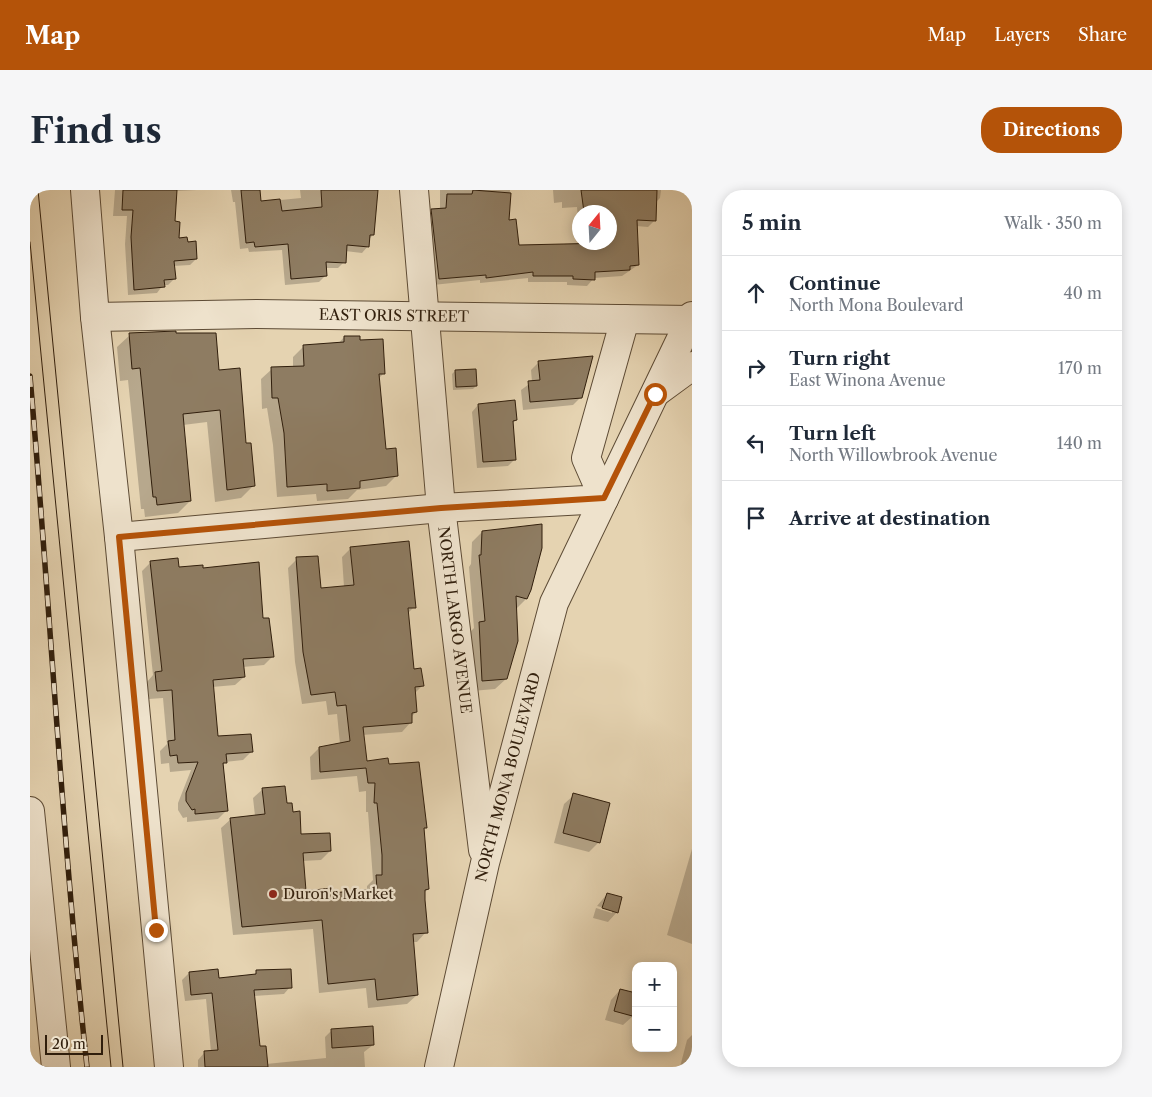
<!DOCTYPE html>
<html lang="en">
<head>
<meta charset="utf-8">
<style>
	:root { --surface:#fff; --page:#f6f6f7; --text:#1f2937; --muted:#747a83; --line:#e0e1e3; --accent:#b45309 }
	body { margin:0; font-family:"Libre Caslon Text",serif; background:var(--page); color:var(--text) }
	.controls { position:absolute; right:15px; bottom:15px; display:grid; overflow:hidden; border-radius:10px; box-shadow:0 2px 12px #0003 }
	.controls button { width:45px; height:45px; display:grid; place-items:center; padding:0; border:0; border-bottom:1px solid var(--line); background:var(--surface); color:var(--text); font:25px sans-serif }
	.compass { position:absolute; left:542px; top:15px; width:45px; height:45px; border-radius:50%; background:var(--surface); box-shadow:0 2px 12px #0003; rotate:18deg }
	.scale { position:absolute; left:15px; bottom:12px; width:58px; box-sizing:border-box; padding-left:5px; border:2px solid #301e0c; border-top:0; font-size:14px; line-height:18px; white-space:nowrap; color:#301e0c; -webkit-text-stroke:4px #eee2cc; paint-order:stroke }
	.stop { position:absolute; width:15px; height:15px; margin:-11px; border:4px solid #b45309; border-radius:50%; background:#fff }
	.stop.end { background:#b45309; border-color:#fff; box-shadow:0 1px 5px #0008 }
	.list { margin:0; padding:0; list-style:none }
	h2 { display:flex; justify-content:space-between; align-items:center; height:65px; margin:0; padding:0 20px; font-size:21px }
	h2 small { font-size:16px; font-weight:400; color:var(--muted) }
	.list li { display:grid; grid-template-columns:32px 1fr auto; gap:15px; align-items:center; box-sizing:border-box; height:75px; padding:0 20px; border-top:1px solid var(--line) }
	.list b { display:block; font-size:19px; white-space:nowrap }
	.list p { margin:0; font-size:16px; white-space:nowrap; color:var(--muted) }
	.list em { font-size:16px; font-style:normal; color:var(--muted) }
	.icon { flex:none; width:28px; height:28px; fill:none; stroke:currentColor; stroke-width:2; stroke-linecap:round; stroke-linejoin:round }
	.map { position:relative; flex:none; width:662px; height:877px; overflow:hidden; border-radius:20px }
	header { display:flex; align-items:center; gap:30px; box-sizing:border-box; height:70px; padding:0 25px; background:var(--accent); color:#fff }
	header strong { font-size:24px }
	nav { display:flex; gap:28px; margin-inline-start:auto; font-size:18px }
	.intro { display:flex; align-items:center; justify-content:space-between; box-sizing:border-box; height:120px; padding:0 30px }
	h1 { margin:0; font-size:35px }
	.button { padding:12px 22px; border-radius:20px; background:var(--accent); color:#fff; font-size:18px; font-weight:700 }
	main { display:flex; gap:30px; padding:0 30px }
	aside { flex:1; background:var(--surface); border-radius:20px; box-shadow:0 2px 12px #0003 }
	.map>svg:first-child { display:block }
</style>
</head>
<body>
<header>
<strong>Map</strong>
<nav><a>Map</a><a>Layers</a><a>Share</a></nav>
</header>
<div class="intro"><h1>Find us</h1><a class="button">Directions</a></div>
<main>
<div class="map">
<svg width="662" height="877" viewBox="0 0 662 877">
	<rect width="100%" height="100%" fill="#e5d3b1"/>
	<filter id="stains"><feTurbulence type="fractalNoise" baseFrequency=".004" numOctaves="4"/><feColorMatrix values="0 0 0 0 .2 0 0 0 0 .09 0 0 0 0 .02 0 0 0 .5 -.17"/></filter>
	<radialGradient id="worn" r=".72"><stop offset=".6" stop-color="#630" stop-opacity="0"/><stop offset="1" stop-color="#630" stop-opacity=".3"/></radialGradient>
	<g fill="#0003">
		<polygon points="85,0 167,0 146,1 144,32 147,49 166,69 160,75 143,76 144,89 138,95 133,95 127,103 98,105 95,54 97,26 83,26"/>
		<polygon points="201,0 228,0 230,12 271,8 270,0 334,0 343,45 339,49 338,56 332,63 315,61 314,72 308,78 295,78 296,85 289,92 255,95 252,60 219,62 218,58 210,59 205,12 203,12"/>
		<polygon points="410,0 480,0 478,31 488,56 572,55 572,52 580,52 580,22 550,22 548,30 547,17 532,18 532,12 524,13 523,0 631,0 630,8 625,13 625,30 618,37 606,36 608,75 592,86 564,88 557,96 537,95 537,92 498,92 498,88 450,93 450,90 403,95 395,27 402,21 410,20"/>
		<polygon points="100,145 187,181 223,296 211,308 185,312 177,232 153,235 160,311 148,323 115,327 114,319 111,319 98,190 90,191 87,157"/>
		<polygon points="314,147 329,151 353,184 348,189 355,261 367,285 356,296 327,300 318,309 287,311 286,304 247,307 243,255 237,218 232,219 231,189 242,179 263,177 263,167 273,157 308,154"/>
		<polygon points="509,172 551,207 543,215 493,220 491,200 502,192 501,180"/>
		<polygon points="425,181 446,196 443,199 423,200 422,184"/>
		<polygon points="448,215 486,230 482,234 484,270 478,276 447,278 442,222"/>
		<polygon points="452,342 496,409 485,420 476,489 465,499 442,501 439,443 444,438 439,377 441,374 442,352"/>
		<polygon points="321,358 384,417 377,424 383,480 393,495 385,503 386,522 381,527 381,532 372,542 332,545 336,572 358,576 395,637 393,640 398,699 394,703 396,742 387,752 383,752 387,805 377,814 338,818 336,798 289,803 283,739 203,745 191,638 201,629 225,626 223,608 233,599 256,614 262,623 270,646 300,661 291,670 272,671 275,702 300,704 337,701 337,696 343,690 338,622 336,622 336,601 329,602 327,586 281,590 280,567 289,558 310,554 307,524 298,525 296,511 272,514 265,472 258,378 267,369 290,399 314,397 312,367"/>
		<polygon points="121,372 148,378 172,380 232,430 243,466 234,475 213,477 214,487 205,495 182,497 187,548 222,561 213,570 195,572 192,576 196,621 188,629 157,632 157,627 153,628 148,620 148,613 161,580 140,582 139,573 131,574 130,561 137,554 133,508 119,509 117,492 123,485 112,381"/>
		<polygon points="544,605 569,652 559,662 524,653 534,614"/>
		<polygon points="662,659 662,754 637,745"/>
		<polygon points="577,704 587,722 578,732 563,728 566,718 582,723 582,720 567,716"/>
		<polygon points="227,782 260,797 254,804 224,806 229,858 236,874 296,868 295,847 302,840 343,855 334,862 335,877 168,877 168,870 174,863 181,862 176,809 155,811 152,790 159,783 188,789 223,786"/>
		<polygon points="590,800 603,826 593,835 575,830 581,810"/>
		<polygon points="662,845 662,877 650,877 657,850"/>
	</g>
	<g fill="#8e7c62" stroke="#301e0c">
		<polygon points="93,0 147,0 145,31 150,32 149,48 157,47 158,52 166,51 167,69 144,71 146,89 134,90 135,97 104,100 101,47 103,20 92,20"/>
		<polygon points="211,0 230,0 231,11 250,9 252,21 292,17 291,0 348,0 344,45 340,45 339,57 317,55 316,73 296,72 297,86 261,89 258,54 225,57 224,52 216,53"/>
		<polygon points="443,0 481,3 479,30 486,29 489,55 578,53 580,22 554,22 551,0 627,0 626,31 607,30 609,75 600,76 600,80 565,82 565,90 543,89 543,86 503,86 503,82 456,88 456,85 409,89 401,19 416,18 417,4 442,4"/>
		<polygon points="146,141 146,143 186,143 189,180 210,178 216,253 221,253 225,296 197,300 190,220 153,224 161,311 127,315 126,307 123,307 110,178 102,179 99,143"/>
		<polygon points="314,146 330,146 330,150 353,149 355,184 349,184 356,259 366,258 368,286 330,291 330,298 297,301 297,294 257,297 254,243 248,208 242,208 241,177 274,176 273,155 314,152"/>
		<polygon points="563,166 552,208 500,212 498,191 510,190 508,171"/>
		<polygon points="446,179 447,196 426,197 425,180"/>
		<polygon points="485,210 487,230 483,231 486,270 453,272 448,214"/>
		<polygon points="512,334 512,358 501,400 497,409 486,406 488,451 477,489 452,491 449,432 455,431 449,365 451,365 452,341"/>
		<polygon points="379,351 386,418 378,418 384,479 391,478 394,496 385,497 387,522 382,523 382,533 333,537 337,571 358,568 359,574 389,572 397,638 394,638 399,699 395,700 395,710 398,743 383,744 388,805 347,810 345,789 298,794 292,730 212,737 200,628 235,624 232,598 255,596 257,613 262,613 263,622 270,621 271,644 300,643 301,661 273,663 276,701 301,698 301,703 347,699 346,685 352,685 352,665 347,613 344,613 345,593 338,593 336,578 290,582 289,557 320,551 316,515 307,516 305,502 281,505 273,462 266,367 288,366 291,398 324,395 320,357"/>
		<polygon points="148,368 149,377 173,375 173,378 229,372 233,428 239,428 244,467 213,469 215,487 183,490 188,546 221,544 223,562 196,564 197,573 193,573 198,621 165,624 165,619 162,620 156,611 156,603 168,572 148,573 147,565 140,566 138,551 145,550 142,500 127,501 125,482 132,481 120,371"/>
		<polygon points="543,603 580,613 570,653 533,643"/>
		<polygon points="577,703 592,707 588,723 572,718"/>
		<polygon points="188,779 189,788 226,784 226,780 261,779 262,798 224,800 230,856 236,856 238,877 175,877 174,861 188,860 182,803 161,805 159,782"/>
		<polygon points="590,799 606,803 606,827 584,821"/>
		<polygon points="343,836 344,855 302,858 301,839"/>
	</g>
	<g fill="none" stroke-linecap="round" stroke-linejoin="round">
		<g stroke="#5d4b35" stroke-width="30">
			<g id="minor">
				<polyline points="55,0 65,127 89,347 139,877"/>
				<path id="s1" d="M384 0 411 318 453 660"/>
				<path id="s2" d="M65 127 227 124 662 130"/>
				<polyline points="628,201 662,176"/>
				<polyline points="89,347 411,318 574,309 556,268 595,129"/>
				<polyline points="0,621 26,877"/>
				<path id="s3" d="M409 877 455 673 524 413 662 126"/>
			</g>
		</g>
		<use href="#minor" stroke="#eee2cc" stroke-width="28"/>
		<g stroke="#301e0c" stroke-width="1">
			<polyline points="8,0 93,877"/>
			<polyline points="0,52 81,877"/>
		</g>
		<g stroke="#301e0c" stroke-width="5.5">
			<path id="rail" d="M0 186C20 416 32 647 57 877"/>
		</g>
		<use href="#rail" stroke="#eee2cc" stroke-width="4" stroke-dasharray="11" stroke-linecap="butt"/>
	</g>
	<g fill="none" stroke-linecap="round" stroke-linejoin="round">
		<polyline stroke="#b45309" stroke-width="6" points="126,740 89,347 411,318 574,308 625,204"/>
	</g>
	<circle fill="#8f2418" stroke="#eee2cc" stroke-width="2" cx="243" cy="704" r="5"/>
	<g text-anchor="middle" stroke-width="4.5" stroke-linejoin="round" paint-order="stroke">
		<g font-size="15" fill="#301e0c" stroke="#eee2cc">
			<text dy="5" stroke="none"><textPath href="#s2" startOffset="299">EAST ORIS STREET</textPath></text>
			<text dy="5" stroke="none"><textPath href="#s1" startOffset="432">NORTH LARGO AVENUE</textPath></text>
			<text dy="5" stroke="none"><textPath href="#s3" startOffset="298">NORTH MONA BOULEVARD</textPath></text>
		</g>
		<g font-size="15" fill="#301e0c" stroke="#eee2cc" text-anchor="start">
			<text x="253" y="709">Duron's Market</text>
		</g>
	</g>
	<rect width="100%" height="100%" filter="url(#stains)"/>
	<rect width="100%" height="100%" fill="url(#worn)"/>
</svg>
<div class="controls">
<button>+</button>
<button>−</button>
</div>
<svg class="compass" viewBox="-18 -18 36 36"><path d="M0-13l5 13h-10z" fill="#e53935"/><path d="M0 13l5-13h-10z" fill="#747a83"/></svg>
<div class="scale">20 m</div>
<div class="stop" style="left:625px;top:204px"></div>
<div class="stop end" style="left:126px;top:740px"></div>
</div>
<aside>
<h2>5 min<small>Walk · 350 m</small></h2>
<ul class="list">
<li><svg class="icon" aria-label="ahead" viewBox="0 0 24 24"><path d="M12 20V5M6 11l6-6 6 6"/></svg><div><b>Continue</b><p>North Mona Boulevard</p></div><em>40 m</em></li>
<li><svg class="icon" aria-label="right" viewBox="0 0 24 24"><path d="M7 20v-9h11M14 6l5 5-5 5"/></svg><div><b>Turn right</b><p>East Winona Avenue</p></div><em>170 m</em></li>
<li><svg class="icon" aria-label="left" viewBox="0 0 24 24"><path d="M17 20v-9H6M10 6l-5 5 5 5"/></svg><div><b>Turn left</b><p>North Willowbrook Avenue</p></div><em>140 m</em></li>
<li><svg class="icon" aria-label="arrive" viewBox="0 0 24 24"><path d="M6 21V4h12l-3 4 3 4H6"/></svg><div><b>Arrive at destination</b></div></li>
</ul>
</aside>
</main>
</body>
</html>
